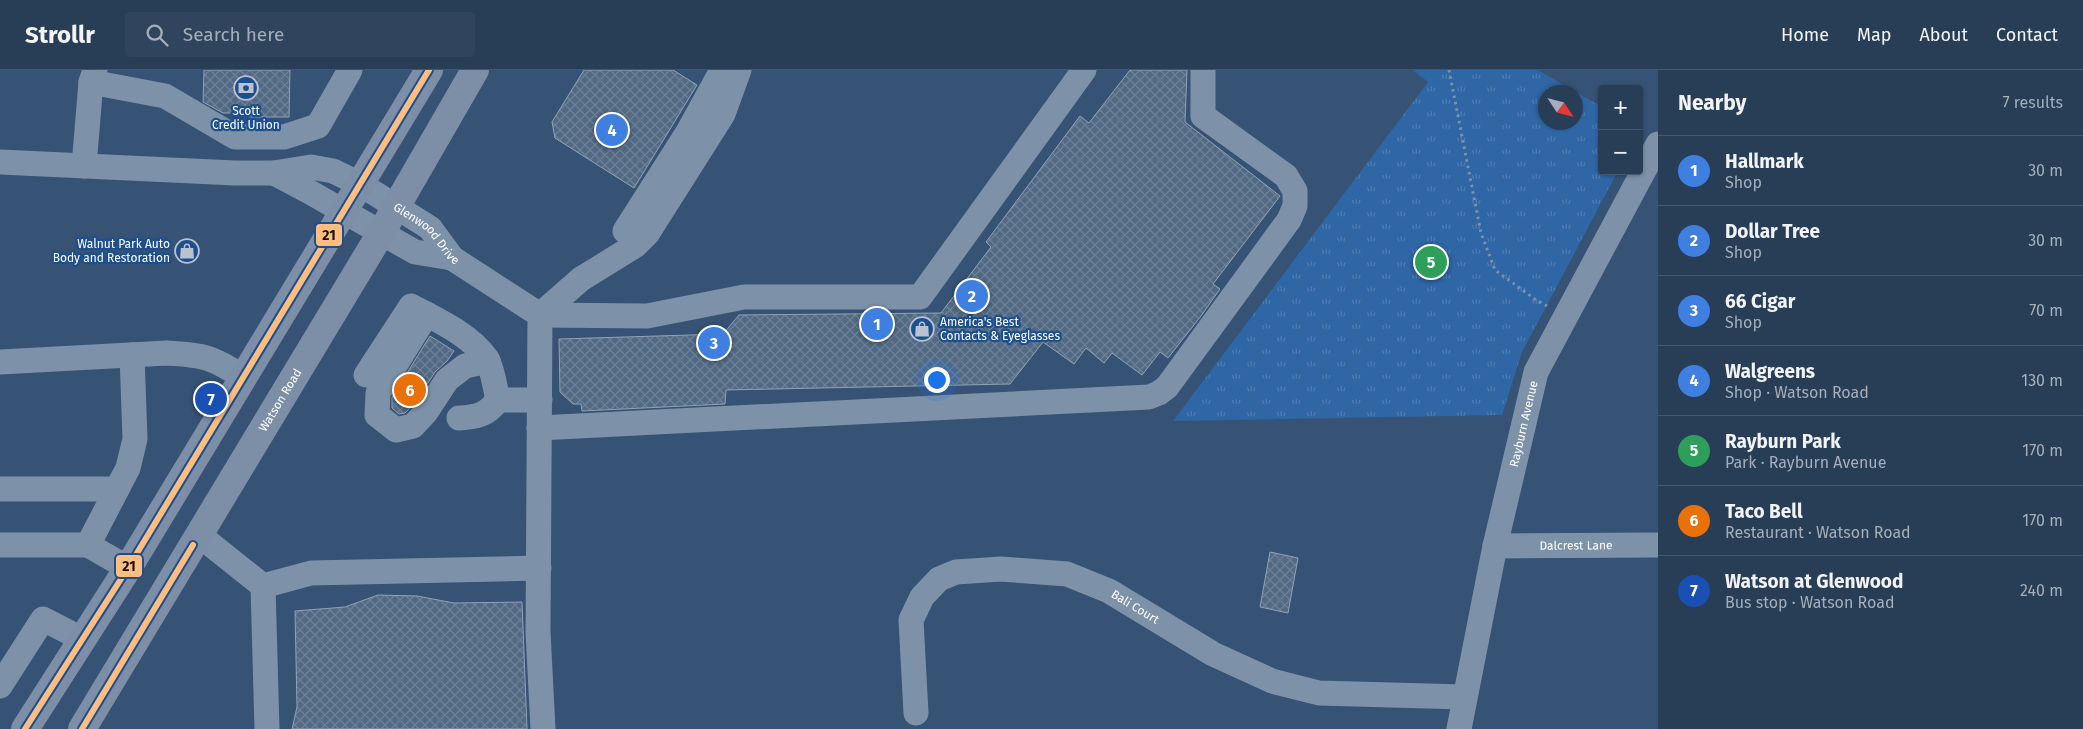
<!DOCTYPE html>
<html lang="en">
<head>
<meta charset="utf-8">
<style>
	:root { --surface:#283e57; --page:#30455d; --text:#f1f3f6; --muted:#a5aeba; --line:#44576d; --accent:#d6ab8b }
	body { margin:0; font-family:"Fira Sans",sans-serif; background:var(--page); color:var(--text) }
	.controls { position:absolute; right:15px; top:15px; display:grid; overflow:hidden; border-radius:5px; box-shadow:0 1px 4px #0004 }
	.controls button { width:45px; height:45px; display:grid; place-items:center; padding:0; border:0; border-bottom:1px solid var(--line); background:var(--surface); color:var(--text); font:25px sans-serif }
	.compass { position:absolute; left:1538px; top:15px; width:45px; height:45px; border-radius:50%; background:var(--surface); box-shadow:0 1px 4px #0004; rotate:126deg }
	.you { position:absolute; left:936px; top:309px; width:18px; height:18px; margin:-12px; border:4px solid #fff; border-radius:50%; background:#1a73e8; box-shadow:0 0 0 8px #1a73e833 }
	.badge { display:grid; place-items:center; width:32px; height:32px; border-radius:50%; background:var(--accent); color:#fff; font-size:16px; font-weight:700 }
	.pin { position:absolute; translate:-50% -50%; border:2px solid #fff; box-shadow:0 1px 5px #0006 }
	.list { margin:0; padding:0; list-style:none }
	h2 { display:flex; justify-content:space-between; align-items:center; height:65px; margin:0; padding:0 20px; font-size:21px }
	h2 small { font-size:16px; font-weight:400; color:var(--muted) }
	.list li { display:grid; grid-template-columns:32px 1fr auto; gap:15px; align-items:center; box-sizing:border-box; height:70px; padding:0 20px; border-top:1px solid var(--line) }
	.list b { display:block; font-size:19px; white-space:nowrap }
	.list p { margin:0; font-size:16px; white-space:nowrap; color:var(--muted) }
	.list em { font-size:16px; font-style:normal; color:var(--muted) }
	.icon { flex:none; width:28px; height:28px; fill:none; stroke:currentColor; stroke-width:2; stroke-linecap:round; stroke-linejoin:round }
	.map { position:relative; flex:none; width:1658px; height:659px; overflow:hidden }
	header { display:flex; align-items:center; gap:30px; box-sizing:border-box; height:70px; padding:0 25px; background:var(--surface); border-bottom:1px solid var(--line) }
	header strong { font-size:24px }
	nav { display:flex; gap:28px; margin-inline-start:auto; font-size:18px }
	.search { width:350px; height:45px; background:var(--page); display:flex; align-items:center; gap:12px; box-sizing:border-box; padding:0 18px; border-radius:5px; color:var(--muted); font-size:19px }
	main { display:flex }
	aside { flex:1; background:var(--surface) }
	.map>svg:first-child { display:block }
</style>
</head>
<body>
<header>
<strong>Strollr</strong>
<div class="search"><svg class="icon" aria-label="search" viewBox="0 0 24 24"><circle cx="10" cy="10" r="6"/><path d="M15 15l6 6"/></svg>Search here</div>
<nav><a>Home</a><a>Map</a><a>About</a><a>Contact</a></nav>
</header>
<main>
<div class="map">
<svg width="1658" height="659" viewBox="0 0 1658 659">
	<defs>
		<pattern id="park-tufts" width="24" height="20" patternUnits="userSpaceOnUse" patternTransform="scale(1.25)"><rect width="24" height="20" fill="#2f66a5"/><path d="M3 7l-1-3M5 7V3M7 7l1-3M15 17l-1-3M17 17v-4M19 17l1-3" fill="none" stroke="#4e7db2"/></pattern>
		<pattern id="building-cross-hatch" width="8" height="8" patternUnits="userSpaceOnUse" patternTransform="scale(1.25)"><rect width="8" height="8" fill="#526984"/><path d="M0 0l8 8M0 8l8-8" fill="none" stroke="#6c8096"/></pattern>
	</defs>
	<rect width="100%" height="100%" fill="#365274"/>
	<path fill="url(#park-tufts)" fill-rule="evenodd" d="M1413 0H1538L1602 37V101H1618L1522 282 1502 345 1173 351 1428 12ZM1546 22H1576V52H1546Z"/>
	<g fill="url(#building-cross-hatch)" stroke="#92a2b6">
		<polygon points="204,0 290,0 289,47 249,47 249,43 223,43 203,32"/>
		<polygon points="584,0 673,0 697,15 634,118 555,68 552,52"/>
		<polygon points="1130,0 1187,0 1185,52 1280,126 1213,214 1220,219 1201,246 1168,288 1160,282 1142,305 1112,283 1104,293 1086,278 1074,294 1043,272 1010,314 726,320 725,334 582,341 581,334 573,334 560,322 559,269 723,264 739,245 941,243 991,177 986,172 1080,46 1089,53"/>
		<polygon points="430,266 454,281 447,291 435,302 415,333 405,343 399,344 392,338 392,327"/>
		<polygon points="1270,482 1298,488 1288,543 1260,537"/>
		<polygon points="378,525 417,526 454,533 522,532 527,659 292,659 297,637 295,541 345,537"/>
	</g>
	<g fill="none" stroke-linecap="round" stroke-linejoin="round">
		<polyline stroke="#7d92a8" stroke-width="3" stroke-dasharray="2.5 4" stroke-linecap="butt" points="1449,0 1481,163 1495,200 1536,230 1547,236"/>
		<g stroke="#7d92a8" stroke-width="25">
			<polyline points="95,0 91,12 165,26 235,67 284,67 318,56 350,0"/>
			<path id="s1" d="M0 92 235 103H274L311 97 333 101 360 114 430 158 452 188 540 245 538 562 543 659"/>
			<polyline points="84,96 91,12"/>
			<polyline points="274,103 308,121 415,182 452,188"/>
			<polyline points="625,161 688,62 722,0"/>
			<polyline points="427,244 378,323 377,345 396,360 413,356 426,342 447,310 465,296 488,291"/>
			<polyline points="540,245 647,246 744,227 920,227 1084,0"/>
			<polyline points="540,245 581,209 636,175 647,164 723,44 739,0"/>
			<path d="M0 292 167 283C204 285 212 287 243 307"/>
			<path d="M366 305 411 236C436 249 471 265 487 289 493 300 495 318 498 330H540"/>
			<path d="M459 348C477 347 487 345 498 330"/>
			<polyline points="539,358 1149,327 1159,323 1167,317 1289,150 1295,136 1295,121 1286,106 1203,46 1203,0"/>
			<polyline points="0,419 117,419"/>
			<polyline points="199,465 263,516 267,659"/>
			<polyline points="0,475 88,475"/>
			<path id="s2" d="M1495 476 1658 475"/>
			<polyline points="128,498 88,475 128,398 135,369 132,285"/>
			<polyline points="263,516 311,503 539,498"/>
			<polyline points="0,616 43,549 82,569"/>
			<path id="s3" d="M916 643 911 550 922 527 939 509 956 502 1001 499 1067 504 1109 521 1213 584 1272 611 1319 623 1464 627"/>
			<path id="s4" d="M1459 659 1495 476 1536 302 1658 74"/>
		</g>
		<g stroke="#7d8ea7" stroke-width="28">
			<polyline points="25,659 128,498 429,0"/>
			<path id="s5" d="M82 659 381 163 475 0"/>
		</g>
		<g stroke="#1b4f8f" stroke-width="10">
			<g id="bus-1">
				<polyline points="25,659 128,498 429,0"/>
				<polyline points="82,659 193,475"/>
			</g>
		</g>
		<use href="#bus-1" stroke="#ffbe80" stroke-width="6"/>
	</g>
	<defs>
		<g id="bank-ring" transform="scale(1.25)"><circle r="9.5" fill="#1b4f8f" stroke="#b9c2ce" stroke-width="1.5"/><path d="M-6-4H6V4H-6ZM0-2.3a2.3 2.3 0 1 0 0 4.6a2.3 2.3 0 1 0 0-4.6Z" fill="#b9c2ce"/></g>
		<g id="shop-ring" transform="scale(1.25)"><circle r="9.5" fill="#1b4f8f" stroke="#b9c2ce" stroke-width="1.5"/><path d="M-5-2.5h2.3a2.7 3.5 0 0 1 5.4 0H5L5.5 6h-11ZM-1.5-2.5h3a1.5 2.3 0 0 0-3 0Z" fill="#b9c2ce"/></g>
	</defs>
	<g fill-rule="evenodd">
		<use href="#bank-ring" x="246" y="18"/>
		<use href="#shop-ring" x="187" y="181"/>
		<use href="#shop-ring" x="922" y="259"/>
	</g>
	<g text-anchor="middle" stroke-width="4.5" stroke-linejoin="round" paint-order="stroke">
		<g font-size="12" fill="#fff" stroke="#1b4f8f">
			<text x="246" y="45">Scott<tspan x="246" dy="14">Credit Union</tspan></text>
			<text x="170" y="178" text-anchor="end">Walnut Park Auto<tspan x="170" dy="14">Body and Restoration</tspan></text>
			<text x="940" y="256" text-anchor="start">America's Best<tspan x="940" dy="14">Contacts &amp; Eyeglasses</tspan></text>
		</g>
		<g font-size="12" fill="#fff" stroke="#1b4f8f">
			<text dy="4" stroke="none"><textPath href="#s1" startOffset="448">Glenwood Drive</textPath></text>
			<text dy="4" stroke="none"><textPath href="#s5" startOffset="384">Watson Road</textPath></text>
			<text dy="4" stroke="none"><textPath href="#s4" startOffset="312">Rayburn Avenue</textPath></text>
			<text dy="4" stroke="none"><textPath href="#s2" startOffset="81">Dalcrest Lane</textPath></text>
			<text dy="4" stroke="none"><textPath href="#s3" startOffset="349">Bali Court</textPath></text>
		</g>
	</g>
	<g stroke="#1b4f8f" stroke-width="2">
		<rect x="315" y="153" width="28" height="24" rx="5" fill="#ffbe80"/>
		<rect x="115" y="484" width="28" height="24" rx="5" fill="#ffbe80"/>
	</g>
	<g font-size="14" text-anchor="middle" font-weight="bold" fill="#111">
		<text x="329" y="170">21</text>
		<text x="129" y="501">21</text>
	</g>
</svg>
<div class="controls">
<button>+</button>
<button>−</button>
</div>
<svg class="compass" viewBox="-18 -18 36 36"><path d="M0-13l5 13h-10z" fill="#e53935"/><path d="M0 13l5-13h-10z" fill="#a5aeba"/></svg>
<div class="you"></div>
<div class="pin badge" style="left:877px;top:254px;background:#3f7fe0">1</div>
<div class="pin badge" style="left:972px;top:226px;background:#3f7fe0">2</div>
<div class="pin badge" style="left:714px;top:273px;background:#3f7fe0">3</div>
<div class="pin badge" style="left:612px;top:60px;background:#3f7fe0">4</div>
<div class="pin badge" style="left:1431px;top:192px;background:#2e9e5b">5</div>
<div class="pin badge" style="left:410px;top:320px;background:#e8710a">6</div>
<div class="pin badge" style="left:211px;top:329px;background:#1a4fb4">7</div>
</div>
<aside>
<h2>Nearby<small>7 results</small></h2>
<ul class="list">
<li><span class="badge" style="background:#3f7fe0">1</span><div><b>Hallmark</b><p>Shop</p></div><em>30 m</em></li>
<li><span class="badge" style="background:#3f7fe0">2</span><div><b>Dollar Tree</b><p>Shop</p></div><em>30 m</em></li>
<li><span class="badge" style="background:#3f7fe0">3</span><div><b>66 Cigar</b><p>Shop</p></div><em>70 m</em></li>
<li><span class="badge" style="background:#3f7fe0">4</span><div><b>Walgreens</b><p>Shop · Watson Road</p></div><em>130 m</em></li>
<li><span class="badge" style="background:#2e9e5b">5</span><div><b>Rayburn Park</b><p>Park · Rayburn Avenue</p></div><em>170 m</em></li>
<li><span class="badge" style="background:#e8710a">6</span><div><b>Taco Bell</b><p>Restaurant · Watson Road</p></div><em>170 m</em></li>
<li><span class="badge" style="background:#1a4fb4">7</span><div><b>Watson at Glenwood</b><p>Bus stop · Watson Road</p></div><em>240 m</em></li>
</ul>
</aside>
</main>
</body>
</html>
